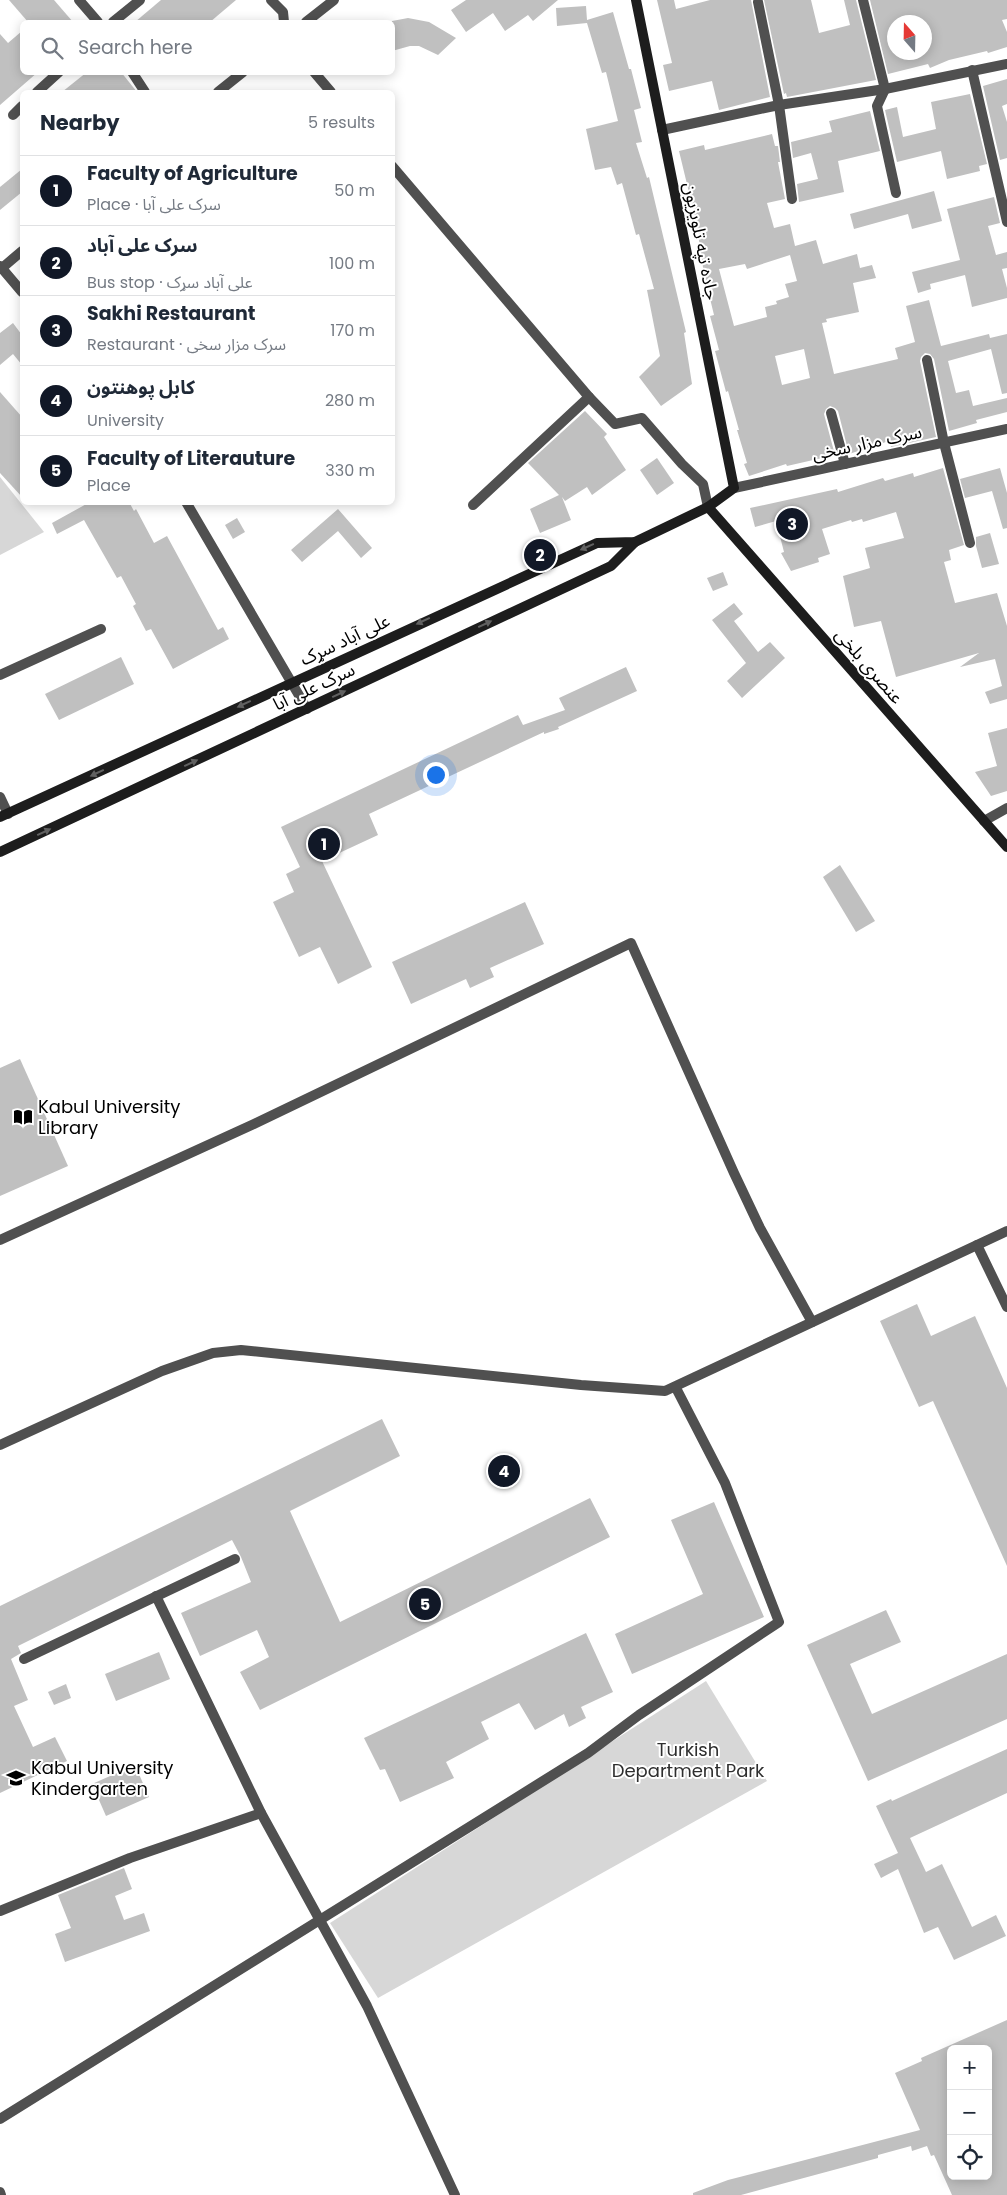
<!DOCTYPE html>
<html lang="en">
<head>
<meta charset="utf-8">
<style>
	:root { --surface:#fff; --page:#f2f2f3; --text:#1f2937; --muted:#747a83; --line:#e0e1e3; --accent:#111827 }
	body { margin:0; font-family:Poppins,"Noto Sans Arabic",sans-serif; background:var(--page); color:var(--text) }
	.controls { position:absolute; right:15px; bottom:15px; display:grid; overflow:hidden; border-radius:8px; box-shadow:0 2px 12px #0003 }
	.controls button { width:45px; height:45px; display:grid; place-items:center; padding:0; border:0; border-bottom:1px solid var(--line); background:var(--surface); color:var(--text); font:25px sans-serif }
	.compass { position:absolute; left:887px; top:15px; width:45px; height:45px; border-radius:50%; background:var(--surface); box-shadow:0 2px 12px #0003; rotate:340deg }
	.you { position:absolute; left:435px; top:774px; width:18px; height:18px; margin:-12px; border:4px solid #fff; border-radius:50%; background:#1a73e8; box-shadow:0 0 0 8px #1a73e833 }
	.badge { display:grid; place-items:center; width:32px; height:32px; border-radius:50%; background:var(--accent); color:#fff; font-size:16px; font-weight:700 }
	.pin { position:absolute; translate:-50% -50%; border:2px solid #fff; box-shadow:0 1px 5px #0006 }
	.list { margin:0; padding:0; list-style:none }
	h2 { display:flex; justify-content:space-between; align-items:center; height:65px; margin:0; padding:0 20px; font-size:21px }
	h2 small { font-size:16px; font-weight:400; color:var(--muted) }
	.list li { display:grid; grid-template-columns:32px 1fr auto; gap:15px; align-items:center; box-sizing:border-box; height:70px; padding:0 20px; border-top:1px solid var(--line) }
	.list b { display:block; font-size:19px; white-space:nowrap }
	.list p { margin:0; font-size:16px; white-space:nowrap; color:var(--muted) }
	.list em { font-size:16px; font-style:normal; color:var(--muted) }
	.icon { flex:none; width:28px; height:28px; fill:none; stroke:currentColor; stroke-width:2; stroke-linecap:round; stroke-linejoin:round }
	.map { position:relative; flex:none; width:1007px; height:2195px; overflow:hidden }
	.search { position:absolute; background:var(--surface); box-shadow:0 2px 12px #0003; left:20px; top:20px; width:375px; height:55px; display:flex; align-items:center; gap:12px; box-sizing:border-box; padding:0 18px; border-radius:8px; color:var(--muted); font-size:19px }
	.panel { position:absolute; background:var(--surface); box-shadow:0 2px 12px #0003; left:20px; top:90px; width:375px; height:415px; border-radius:8px }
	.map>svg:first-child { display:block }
</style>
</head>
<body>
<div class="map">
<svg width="1007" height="2195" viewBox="0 0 1007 2195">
	<rect width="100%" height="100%" fill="#fff"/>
	<g fill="#d7d7d7">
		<polygon points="0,477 44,532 0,555"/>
		<polygon points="706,1681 767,1781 378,1998 330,1923"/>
	</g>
	<g fill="#c0c0c0" fill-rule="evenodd">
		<polygon points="9,0 54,0 73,22 28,22"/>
		<polygon points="161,0 236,0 210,22 135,22"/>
		<polygon points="466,0 558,0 533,21 528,15 505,31 493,13 466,32 451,10"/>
		<polygon points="657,0 674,0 676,9 710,0 751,0 770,97 719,110 712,81 669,91 663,65 672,63"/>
		<polygon points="764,0 811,0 819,33 850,25 844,0 856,0 876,80 787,97 786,93 784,94"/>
		<path d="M870 0H1007V19L1002 20 1007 32V47L988 53 987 51 949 60 930 68 928 64 888 74ZM894 22H924V52H894Z"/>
		<polygon points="586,6 587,20 613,12 629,69 631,69 641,108 634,110 642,142 636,143 647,178 649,177 686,332 684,333 692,384 661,406 639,377 660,356 647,290 654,289 639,234 636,235 622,183 617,185 611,167 595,170 586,129 618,121 606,72 602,73 587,23 557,26 556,8"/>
		<polygon points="408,18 429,22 456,38 438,55 419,46 410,46 392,51 392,21"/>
		<polygon points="22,31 22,72 38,72 0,105 0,34 8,43"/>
		<polygon points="87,72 121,72 137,92 62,92"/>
		<polygon points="1007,79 1007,104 1002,106 1007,122 1007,158 1000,160 983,86"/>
		<polygon points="970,94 987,164 979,166 980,171 947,179 941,151 897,162 885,110 897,107 903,137 936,129 931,102"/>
		<polygon points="870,111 880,151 838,161 844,192 799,202 797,184 818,179 811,153 793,158 791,142 832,132 829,121"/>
		<path d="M772 134 775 146H778L780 162H778L785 199 767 203 774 228 790 224 795 246 816 240 823 264 857 254 860 268 872 265 876 278 853 283 859 312 826 319 827 322 822 323 834 374 898 359 895 348 915 342 906 306 929 300 941 346 989 334 990 338 1007 334V393L1002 394 991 349 948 361 956 393 969 390 973 406 1007 398V412L976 420 977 423 949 431 934 359 930 354 925 353 921 357 920 361 936 437 891 447 889 441 849 454 838 411 835 408 830 406 826 409 824 414 835 455 787 466 786 464 749 476 744 464 747 463 737 430H739L728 391 726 392 715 351 719 350 710 316 714 315 704 274 698 234H699L679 151 704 145 705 150ZM790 255 797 281 785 284 789 297 776 301 777 304 765 307 767 317 734 326 719 269 745 264 747 269ZM804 349 810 378 782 385 775 356Z"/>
		<polygon points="22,169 22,192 0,210 0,187"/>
		<polygon points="934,191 942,221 912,229 908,214 854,229 850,214"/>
		<polygon points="994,197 1000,223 988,226 996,255 1007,252 1007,268 1002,269 1007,288 1007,298 972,307 965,275 930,284 931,289 918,293 912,272 960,260 947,209"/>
		<polygon points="13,323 22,335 22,365 13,354 0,365 0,333"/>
		<polygon points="0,392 22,417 22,497 0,473"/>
		<polygon points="585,411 607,434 604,437 626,470 592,495 587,487 565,501 562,497 571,520 540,533 530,509 559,495 528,463"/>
		<polygon points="657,458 674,483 657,495 640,470"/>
		<polygon points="943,468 964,545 949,550 951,560 944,562 955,603 997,593 1007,626 1007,699 990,704 985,692 1002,686 995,659 960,667 979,653 896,677 881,621 854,627 843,576 870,568 865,548 904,538 896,512 863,522 862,519 852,522 851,520 822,529 830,554 818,558 819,562 791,571 781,553 784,552 776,521 755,527 750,508 837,489 838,492 883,478 885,481 913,473 914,477"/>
		<polygon points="1000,468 1007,493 1007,528 1003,529 992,491 965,498 960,479"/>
		<polygon points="90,502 129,502 134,511 136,509 154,543 167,536 218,630 223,627 229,639 173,669 151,629 146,631 133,606 136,604 121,576 117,578 84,520 57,534 52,523"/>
		<polygon points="338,509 372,548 361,558 338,531 302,562 291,550"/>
		<polygon points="237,518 245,532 233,539 225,525"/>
		<polygon points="990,533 999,564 982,568 976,546 976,537"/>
		<polygon points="723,572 728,585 713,591 707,578"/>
		<polygon points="734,603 743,614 734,621 758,652 770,642 785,658 742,698 727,681 746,663 712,620"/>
		<polygon points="121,657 134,684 59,720 45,694"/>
		<polygon points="626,667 637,691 558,727 559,729 544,734 544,732 369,814 378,835 322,861 372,967 338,984 320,947 299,957 273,902 294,892 286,874 300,867 281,827 518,715 523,725 565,710 559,698"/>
		<polygon points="1007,728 1007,791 991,796 975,772 997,766 988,733"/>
		<polygon points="840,865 875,921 856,932 823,877"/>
		<polygon points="525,902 544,944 490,968 494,977 470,988 466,979 411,1004 392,962"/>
		<polygon points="20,1059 68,1166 0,1196 0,1068"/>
		<polygon points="917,1304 931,1336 975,1316 1007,1388 1007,1566 933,1401 919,1407 880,1321"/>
		<polygon points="382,1419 400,1456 290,1511 340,1622 590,1498 610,1537 260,1710 240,1672 269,1657 257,1630 200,1656 181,1613 251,1582 241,1557 232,1540 18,1646 21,1653 11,1659 28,1700 14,1706 33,1747 55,1737 67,1761 0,1793 0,1606"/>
		<polygon points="714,1502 764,1617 632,1674 615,1634 703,1594 671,1520"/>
		<polygon points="886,1610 901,1642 850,1664 872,1714 1007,1654 1007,1719 868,1781 807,1645"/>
		<polygon points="586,1633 613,1692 581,1707 586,1718 569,1727 564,1714 535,1730 519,1703 481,1722 489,1739 446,1762 454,1778 400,1802 385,1769 380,1770 364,1738"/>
		<polygon points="159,1652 170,1679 116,1701 105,1674"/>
		<polygon points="66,1684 71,1698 54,1705 48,1692"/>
		<polygon points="1007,1749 1007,1793 910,1838 926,1872 942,1864 972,1927 996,1915 1006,1936 954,1960 938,1927 924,1933 898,1869 881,1878 874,1864 898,1853 876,1806 891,1799 892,1801"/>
		<polygon points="135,1765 149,1797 106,1816 92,1784"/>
		<polygon points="124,1868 132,1889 115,1896 124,1920 144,1913 150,1931 65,1962 55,1934 71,1928 58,1895"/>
		<path d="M1007 2020V2195H952L934 2155 931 2156 927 2146 912 2151 911 2146 878 2155V2158L741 2195H693V2193L728 2180 920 2130 895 2073 922 2061 921 2058ZM951 2049H988V2176H951Z"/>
	</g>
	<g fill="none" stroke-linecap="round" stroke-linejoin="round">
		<g stroke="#505050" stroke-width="10">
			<polyline points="0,1240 254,1124 631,943 734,1173 760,1228 812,1322"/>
			<polyline points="977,1245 1007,1307"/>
			<polyline points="0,1445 162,1371 213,1353 241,1350 581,1385 665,1391 1007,1231"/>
			<polyline points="156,1596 261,1813 367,2006 455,2195"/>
			<polyline points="24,1659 235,1559"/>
			<polyline points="0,1911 130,1858 261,1813"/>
			<polyline points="0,2119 588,1753 639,1715 779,1622 725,1483 676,1388"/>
		</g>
		<g stroke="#505050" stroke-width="10">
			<polyline points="79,0 98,22"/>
			<polyline points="271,0 283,12 284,22"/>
			<polyline points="863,0 885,89 877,106 896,193"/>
			<polyline points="758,2 779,105 792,199"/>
			<polyline points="113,22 140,0"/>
			<polyline points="306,22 334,0"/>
			<polyline points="972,70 1007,222"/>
			<polyline points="132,72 145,92"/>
			<polyline points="314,72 331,92"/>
			<polyline points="37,92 59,72"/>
			<polyline points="218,92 243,72"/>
			<polyline points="13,115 22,106"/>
			<polyline points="662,130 779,105 885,89 1007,64"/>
			<polyline points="392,166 589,397 615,424 642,418 682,464 703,484 708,507"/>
			<polyline points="0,266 22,292"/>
			<polyline points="2,268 22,251"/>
			<polyline points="927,360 944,443 970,543"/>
			<polyline points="831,413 845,464"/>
			<polyline points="734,488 1007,429"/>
			<polyline points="186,502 307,709"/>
			<polyline points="473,505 589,397"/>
			<polyline points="0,675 101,629"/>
			<polyline points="0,797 8,814"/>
			<polyline points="984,821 1007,808"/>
			<polyline points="0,2192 1,2195"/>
		</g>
		<g stroke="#1d1d1d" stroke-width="10">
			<polyline points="708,507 1007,847"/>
			<polyline points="0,817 597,543 635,542 708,507 734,488 636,0"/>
			<polyline points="0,852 611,566 635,542"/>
		</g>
	</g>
	<defs><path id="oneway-solid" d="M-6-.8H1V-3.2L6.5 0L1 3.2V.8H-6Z" transform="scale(1.25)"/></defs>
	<g fill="#616161">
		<use href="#oneway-solid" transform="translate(587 547) rotate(156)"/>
		<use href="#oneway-solid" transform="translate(423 621) rotate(155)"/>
		<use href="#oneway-solid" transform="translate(485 624) rotate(-25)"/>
		<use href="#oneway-solid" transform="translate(339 694) rotate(-25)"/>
		<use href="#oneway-solid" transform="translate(244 704) rotate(155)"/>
		<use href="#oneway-solid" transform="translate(191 763) rotate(-25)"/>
		<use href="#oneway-solid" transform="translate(97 773) rotate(155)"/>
		<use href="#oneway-solid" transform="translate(44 832) rotate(-25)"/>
	</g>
	<defs>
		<g id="library-bare" transform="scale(1.5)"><path d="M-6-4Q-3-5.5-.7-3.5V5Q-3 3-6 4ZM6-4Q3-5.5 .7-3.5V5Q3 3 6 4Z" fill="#000" stroke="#fff" stroke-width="2.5" paint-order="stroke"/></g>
		<g id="school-bare" transform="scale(1.5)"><path d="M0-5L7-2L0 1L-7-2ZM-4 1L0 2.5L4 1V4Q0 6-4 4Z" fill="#000" stroke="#fff" stroke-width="2.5" paint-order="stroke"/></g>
	</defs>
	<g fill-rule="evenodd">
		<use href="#library-bare" x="23" y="1117"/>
		<use href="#school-bare" x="16" y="1778"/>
	</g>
	<g text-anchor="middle" stroke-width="4" stroke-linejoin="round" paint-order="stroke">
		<g font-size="18" fill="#000" stroke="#fff">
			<text transform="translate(701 241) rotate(79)" y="6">جاده تپه تلویزیون</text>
			<text transform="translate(867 443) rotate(-12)" y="6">سرک مزار سخی</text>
			<text transform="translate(345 640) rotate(-25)" y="6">علی آباد سړک</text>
			<text transform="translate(869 666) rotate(49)" y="6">عنصری بلخی</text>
			<text transform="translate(314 687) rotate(-25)" y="6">سرک علی آبا</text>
		</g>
		<g font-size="18" fill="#000" stroke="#fff" text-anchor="start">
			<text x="38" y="1113">Kabul University<tspan x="38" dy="21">Library</tspan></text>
			<text x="31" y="1774">Kabul University<tspan x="31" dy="21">Kindergarten</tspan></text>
		</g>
		<g font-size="18" fill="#2e2e2e" stroke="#fff">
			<text x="688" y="1756">Turkish<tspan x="688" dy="21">Department Park</tspan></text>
		</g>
	</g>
</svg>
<div class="controls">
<button>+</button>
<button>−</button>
<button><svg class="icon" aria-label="locate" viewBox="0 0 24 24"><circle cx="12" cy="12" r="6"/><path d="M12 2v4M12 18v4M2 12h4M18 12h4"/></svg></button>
</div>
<svg class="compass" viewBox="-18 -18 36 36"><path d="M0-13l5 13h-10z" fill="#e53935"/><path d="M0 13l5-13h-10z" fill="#747a83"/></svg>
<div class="you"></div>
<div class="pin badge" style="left:324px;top:844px">1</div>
<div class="pin badge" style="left:540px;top:555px">2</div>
<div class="pin badge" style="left:792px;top:524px">3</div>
<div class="pin badge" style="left:504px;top:1471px">4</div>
<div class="pin badge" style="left:425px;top:1604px">5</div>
<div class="search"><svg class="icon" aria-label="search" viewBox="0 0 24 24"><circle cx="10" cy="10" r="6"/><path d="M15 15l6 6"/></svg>Search here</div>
<section class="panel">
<h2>Nearby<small>5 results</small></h2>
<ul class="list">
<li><span class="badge">1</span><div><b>Faculty of Agriculture</b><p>Place · سرک علی آبا</p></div><em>50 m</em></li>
<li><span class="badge">2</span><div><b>سرک علی آباد</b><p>Bus stop · علی آباد سړک</p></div><em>100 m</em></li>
<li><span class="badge">3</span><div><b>Sakhi Restaurant</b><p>Restaurant · سرک مزار سخی</p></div><em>170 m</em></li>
<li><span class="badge">4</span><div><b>کابل پوهنتون</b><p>University</p></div><em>280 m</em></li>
<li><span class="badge">5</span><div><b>Faculty of Literauture</b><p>Place</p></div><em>330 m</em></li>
</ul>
</section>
</div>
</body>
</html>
